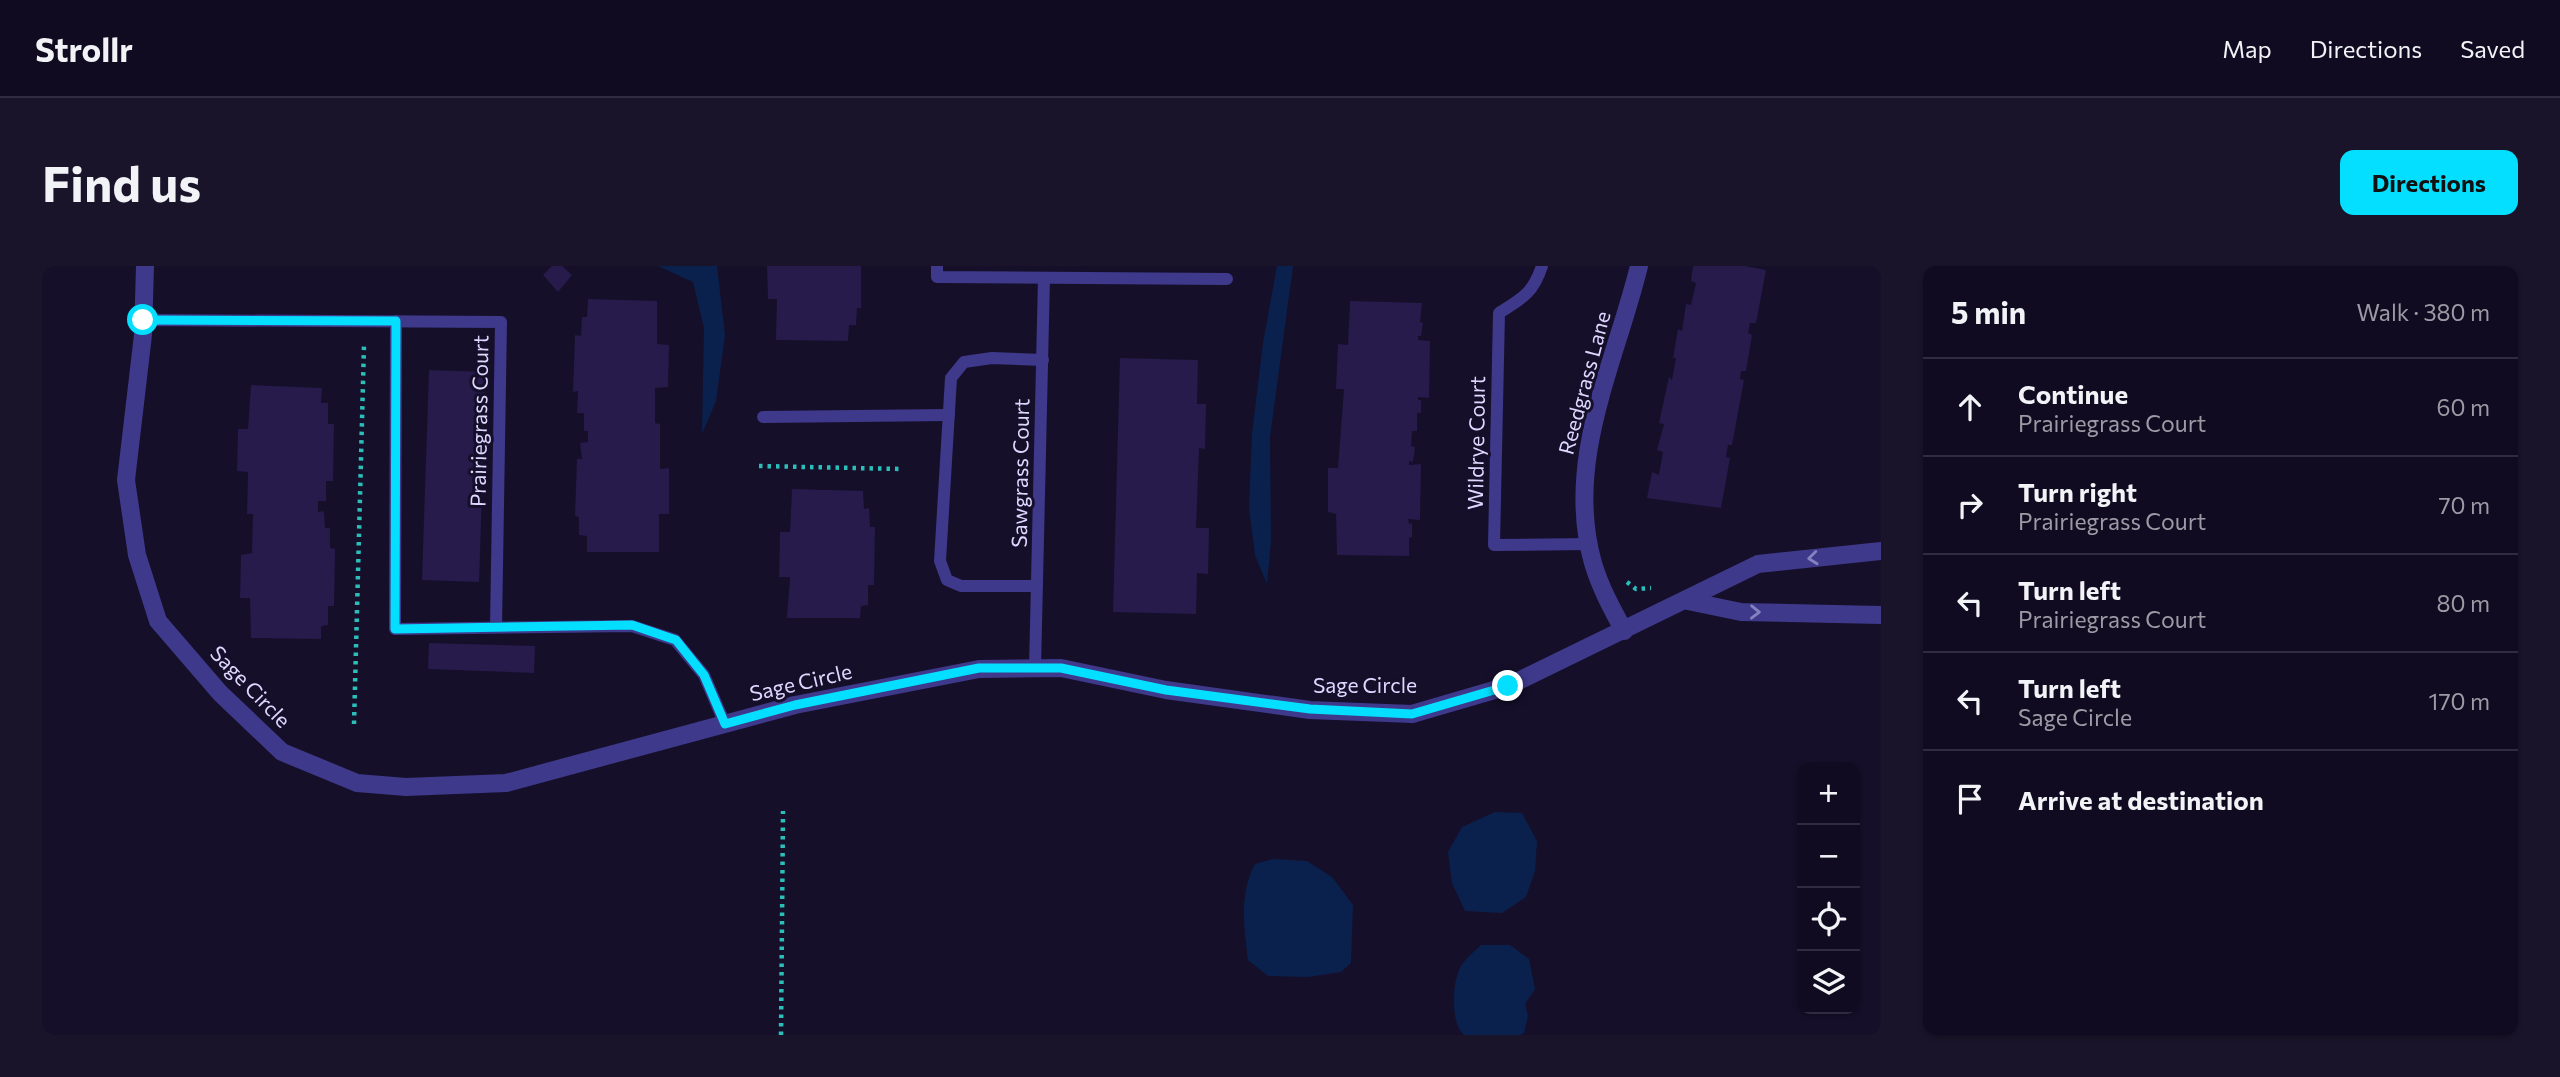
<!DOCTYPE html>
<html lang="en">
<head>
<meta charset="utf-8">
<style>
	:root { --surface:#100b20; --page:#191429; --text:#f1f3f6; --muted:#9c9ba5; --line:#302b3e; --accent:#04dfff }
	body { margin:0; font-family:Commissioner,sans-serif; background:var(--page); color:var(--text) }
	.controls { position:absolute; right:21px; bottom:21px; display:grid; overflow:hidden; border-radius:14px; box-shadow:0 2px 5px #0004 }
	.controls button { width:63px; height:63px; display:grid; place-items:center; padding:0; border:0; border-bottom:2px solid var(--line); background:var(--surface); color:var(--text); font:35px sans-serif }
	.stop { position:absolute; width:21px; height:21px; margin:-16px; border:5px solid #04dfff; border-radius:50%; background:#fff }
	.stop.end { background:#04dfff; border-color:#fff; box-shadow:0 2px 7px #0008 }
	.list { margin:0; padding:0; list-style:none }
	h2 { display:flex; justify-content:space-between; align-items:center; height:91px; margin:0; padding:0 28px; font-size:30px }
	h2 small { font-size:23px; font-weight:400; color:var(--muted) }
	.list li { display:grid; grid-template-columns:46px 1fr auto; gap:21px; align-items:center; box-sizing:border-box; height:98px; padding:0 28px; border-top:2px solid var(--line) }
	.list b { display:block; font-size:26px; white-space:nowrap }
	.list p { margin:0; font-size:23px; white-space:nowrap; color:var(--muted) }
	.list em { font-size:23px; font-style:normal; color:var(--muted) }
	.icon { flex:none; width:38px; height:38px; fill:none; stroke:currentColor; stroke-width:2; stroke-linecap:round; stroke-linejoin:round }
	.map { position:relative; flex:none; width:1839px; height:769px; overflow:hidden; border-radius:14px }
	header { display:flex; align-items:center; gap:42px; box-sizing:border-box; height:98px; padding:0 35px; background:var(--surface); border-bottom:2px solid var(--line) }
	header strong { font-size:33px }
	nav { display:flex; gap:38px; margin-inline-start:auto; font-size:24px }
	.intro { display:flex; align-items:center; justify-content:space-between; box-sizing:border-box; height:168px; padding:0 42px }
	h1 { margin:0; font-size:49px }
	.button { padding:18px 32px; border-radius:14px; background:var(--accent); color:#111; font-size:24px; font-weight:700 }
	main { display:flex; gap:42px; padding:0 42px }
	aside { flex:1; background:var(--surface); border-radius:14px; box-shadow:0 2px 5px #0004 }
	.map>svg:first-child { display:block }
</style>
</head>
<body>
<header>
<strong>Strollr</strong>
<nav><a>Map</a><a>Directions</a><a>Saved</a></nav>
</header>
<div class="intro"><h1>Find us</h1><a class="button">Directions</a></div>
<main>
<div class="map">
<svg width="1839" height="769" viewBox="0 0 1839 769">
	<rect width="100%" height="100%" fill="#150f2a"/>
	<g fill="#0b214d">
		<polygon points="616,0 675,0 683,69 674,135 660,168 662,62 651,16"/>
		<polygon points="1235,0 1251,0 1228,171 1229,275 1225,318 1213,289 1207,242 1210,168 1221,77"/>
		<polygon points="1453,546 1480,547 1495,575 1493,605 1484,631 1460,647 1423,645 1410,617 1406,586 1420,561"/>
		<path d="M1231 593 1265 595 1290 611 1311 639 1309 697 1299 706 1266 711 1226 710 1206 694C1202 661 1197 627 1213 598Z"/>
		<path d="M1439 679H1468L1487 693 1493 723 1483 738 1486 750 1482 767 1478 769H1422C1408 756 1410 716 1419 700 1424 692 1433 685 1439 679Z"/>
	</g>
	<g fill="#261b4b">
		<polygon points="510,0 520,0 530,9 516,26 501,9"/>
		<polygon points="725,0 819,0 819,42 815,42 814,59 807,59 806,75 734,74 735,33 726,33"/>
		<polygon points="1651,0 1703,0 1724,4 1714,57 1708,57 1706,67 1710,69 1704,105 1699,105 1698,113 1702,114 1690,179 1686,179 1684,191 1688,192 1679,242 1605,232 1610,206 1617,209 1621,186 1615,184 1622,158 1617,157 1627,111 1630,114 1634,92 1631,92 1636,63 1640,65 1644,38 1649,39 1654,17 1649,15"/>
		<polygon points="546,33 615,35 615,78 627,79 626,121 613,122 613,157 618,158 618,203 627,202 627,248 617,248 617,286 545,286 545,270 537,269 537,251 533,250 535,193 540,193 538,177 546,176 546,165 542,165 542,147 535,147 536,125 531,126 533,69 539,70 540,51 545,51"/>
		<polygon points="1308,35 1380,37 1378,56 1381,57 1379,70 1376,70 1376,74 1388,75 1387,132 1376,131 1376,134 1379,134 1379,147 1375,147 1375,165 1370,165 1369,180 1373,181 1371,196 1367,195 1367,199 1379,198 1378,254 1366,253 1367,258 1370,257 1370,271 1367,272 1367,290 1295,289 1294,248 1286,246 1286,202 1296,202 1302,123 1294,123 1296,78 1306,79"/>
		<polygon points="1078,92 1156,94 1155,138 1164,138 1163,183 1157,182 1154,262 1167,262 1166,308 1155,307 1154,348 1071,346"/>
		<polygon points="387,104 444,106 437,316 380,314"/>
		<polygon points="209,119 280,122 279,137 286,137 286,158 292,158 291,215 284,215 284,235 276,235 276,246 282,245 283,262 288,262 288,282 293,283 292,340 286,340 286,359 279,360 279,373 209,372 208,332 198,332 199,289 210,287 211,248 205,248 206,206 195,205 196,163 206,163"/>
		<polygon points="750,223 821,225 822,243 827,242 828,261 833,261 832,319 826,319 826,339 819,340 818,352 745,352 748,311 737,311 738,266 748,266"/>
		<polygon points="387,377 493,380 492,407 386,403"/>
	</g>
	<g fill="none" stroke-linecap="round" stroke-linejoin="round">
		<g stroke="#2cbfba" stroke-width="4.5" stroke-dasharray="3.5 5" stroke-linecap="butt">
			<polyline points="717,200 859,203"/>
			<polyline points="1585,316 1594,323 1609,322"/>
			<polyline points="312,458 322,79"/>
			<polyline points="739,769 741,545"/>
		</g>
		<g stroke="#3e398a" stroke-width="12">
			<polyline points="895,0 895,11 1185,13"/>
			<path d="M1500 0C1491 27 1481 32 1457 47L1452 279 1548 278"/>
			<polyline points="101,54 459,56 454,361"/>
			<polyline points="354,55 353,363 590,360 633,374 662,409 683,458"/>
			<polyline points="721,151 907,149"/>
			<polyline points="995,320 919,320 905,314 898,295 909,112 922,96 950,92 1001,94"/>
			<polyline points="993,402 1002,12"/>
		</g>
		<g stroke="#3e398a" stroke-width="18">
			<polyline points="103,0 101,69 84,214 95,289 116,355 178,427 240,486 315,517 364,521 464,517 753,439 937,403 1019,402 1124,424 1268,444 1370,448 1466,420 1716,298 1839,285"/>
			<polyline points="1646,335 1699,346 1839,349"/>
			<path d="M1582 365C1570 343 1558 321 1551 297 1522 195 1573 98 1597 0"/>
		</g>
	</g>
	<defs><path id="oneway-chevron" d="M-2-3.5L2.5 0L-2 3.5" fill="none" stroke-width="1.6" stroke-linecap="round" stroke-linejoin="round" transform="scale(1.75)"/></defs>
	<g stroke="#8681bf">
		<use href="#oneway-chevron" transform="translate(1771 292) rotate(174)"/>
		<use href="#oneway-chevron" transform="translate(1713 346) rotate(1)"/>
	</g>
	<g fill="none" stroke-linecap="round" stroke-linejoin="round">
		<polyline stroke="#04dfff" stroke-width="9" points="101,54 354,55 353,363 590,359 634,374 662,409 683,458 753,439 937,402 1019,402 1124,424 1268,443 1370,448 1466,420"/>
	</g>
	<g text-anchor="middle" stroke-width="6" stroke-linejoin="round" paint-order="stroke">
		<g font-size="21" fill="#ded8ff" stroke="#150f2a">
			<text transform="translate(1543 117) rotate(-75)" y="7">Reedgrass Lane</text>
			<text transform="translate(438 155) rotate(-89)" y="7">Prairiegrass Court</text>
			<text transform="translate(1435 177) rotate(-89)" y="7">Wildrye Court</text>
			<text transform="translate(979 207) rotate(-89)" y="7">Sawgrass Court</text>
			<text transform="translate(759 417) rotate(-13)" y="7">Sage Circle</text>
			<text x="1323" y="427">Sage Circle</text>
			<text transform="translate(208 421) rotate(46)" y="7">Sage Circle</text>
		</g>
	</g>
</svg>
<div class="controls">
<button>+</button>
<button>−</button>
<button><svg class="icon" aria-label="locate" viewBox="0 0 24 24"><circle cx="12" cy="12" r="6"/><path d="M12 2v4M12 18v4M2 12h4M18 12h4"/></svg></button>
<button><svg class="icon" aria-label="layers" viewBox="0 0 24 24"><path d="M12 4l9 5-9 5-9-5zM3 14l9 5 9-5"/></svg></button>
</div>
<div class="stop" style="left:101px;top:54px"></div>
<div class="stop end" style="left:1466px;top:420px"></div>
</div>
<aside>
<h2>5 min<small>Walk · 380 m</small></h2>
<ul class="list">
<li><svg class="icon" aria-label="ahead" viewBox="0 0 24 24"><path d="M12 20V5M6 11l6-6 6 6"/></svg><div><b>Continue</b><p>Prairiegrass Court</p></div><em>60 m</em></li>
<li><svg class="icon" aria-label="right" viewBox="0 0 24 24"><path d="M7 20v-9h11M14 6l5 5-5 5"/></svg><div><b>Turn right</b><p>Prairiegrass Court</p></div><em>70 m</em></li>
<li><svg class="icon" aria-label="left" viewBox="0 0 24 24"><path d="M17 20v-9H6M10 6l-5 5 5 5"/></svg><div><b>Turn left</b><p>Prairiegrass Court</p></div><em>80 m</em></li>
<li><svg class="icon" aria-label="left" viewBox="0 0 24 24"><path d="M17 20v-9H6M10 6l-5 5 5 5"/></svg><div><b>Turn left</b><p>Sage Circle</p></div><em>170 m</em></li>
<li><svg class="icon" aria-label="arrive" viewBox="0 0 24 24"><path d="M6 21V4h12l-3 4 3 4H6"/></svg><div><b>Arrive at destination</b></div></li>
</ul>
</aside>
</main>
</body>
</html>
